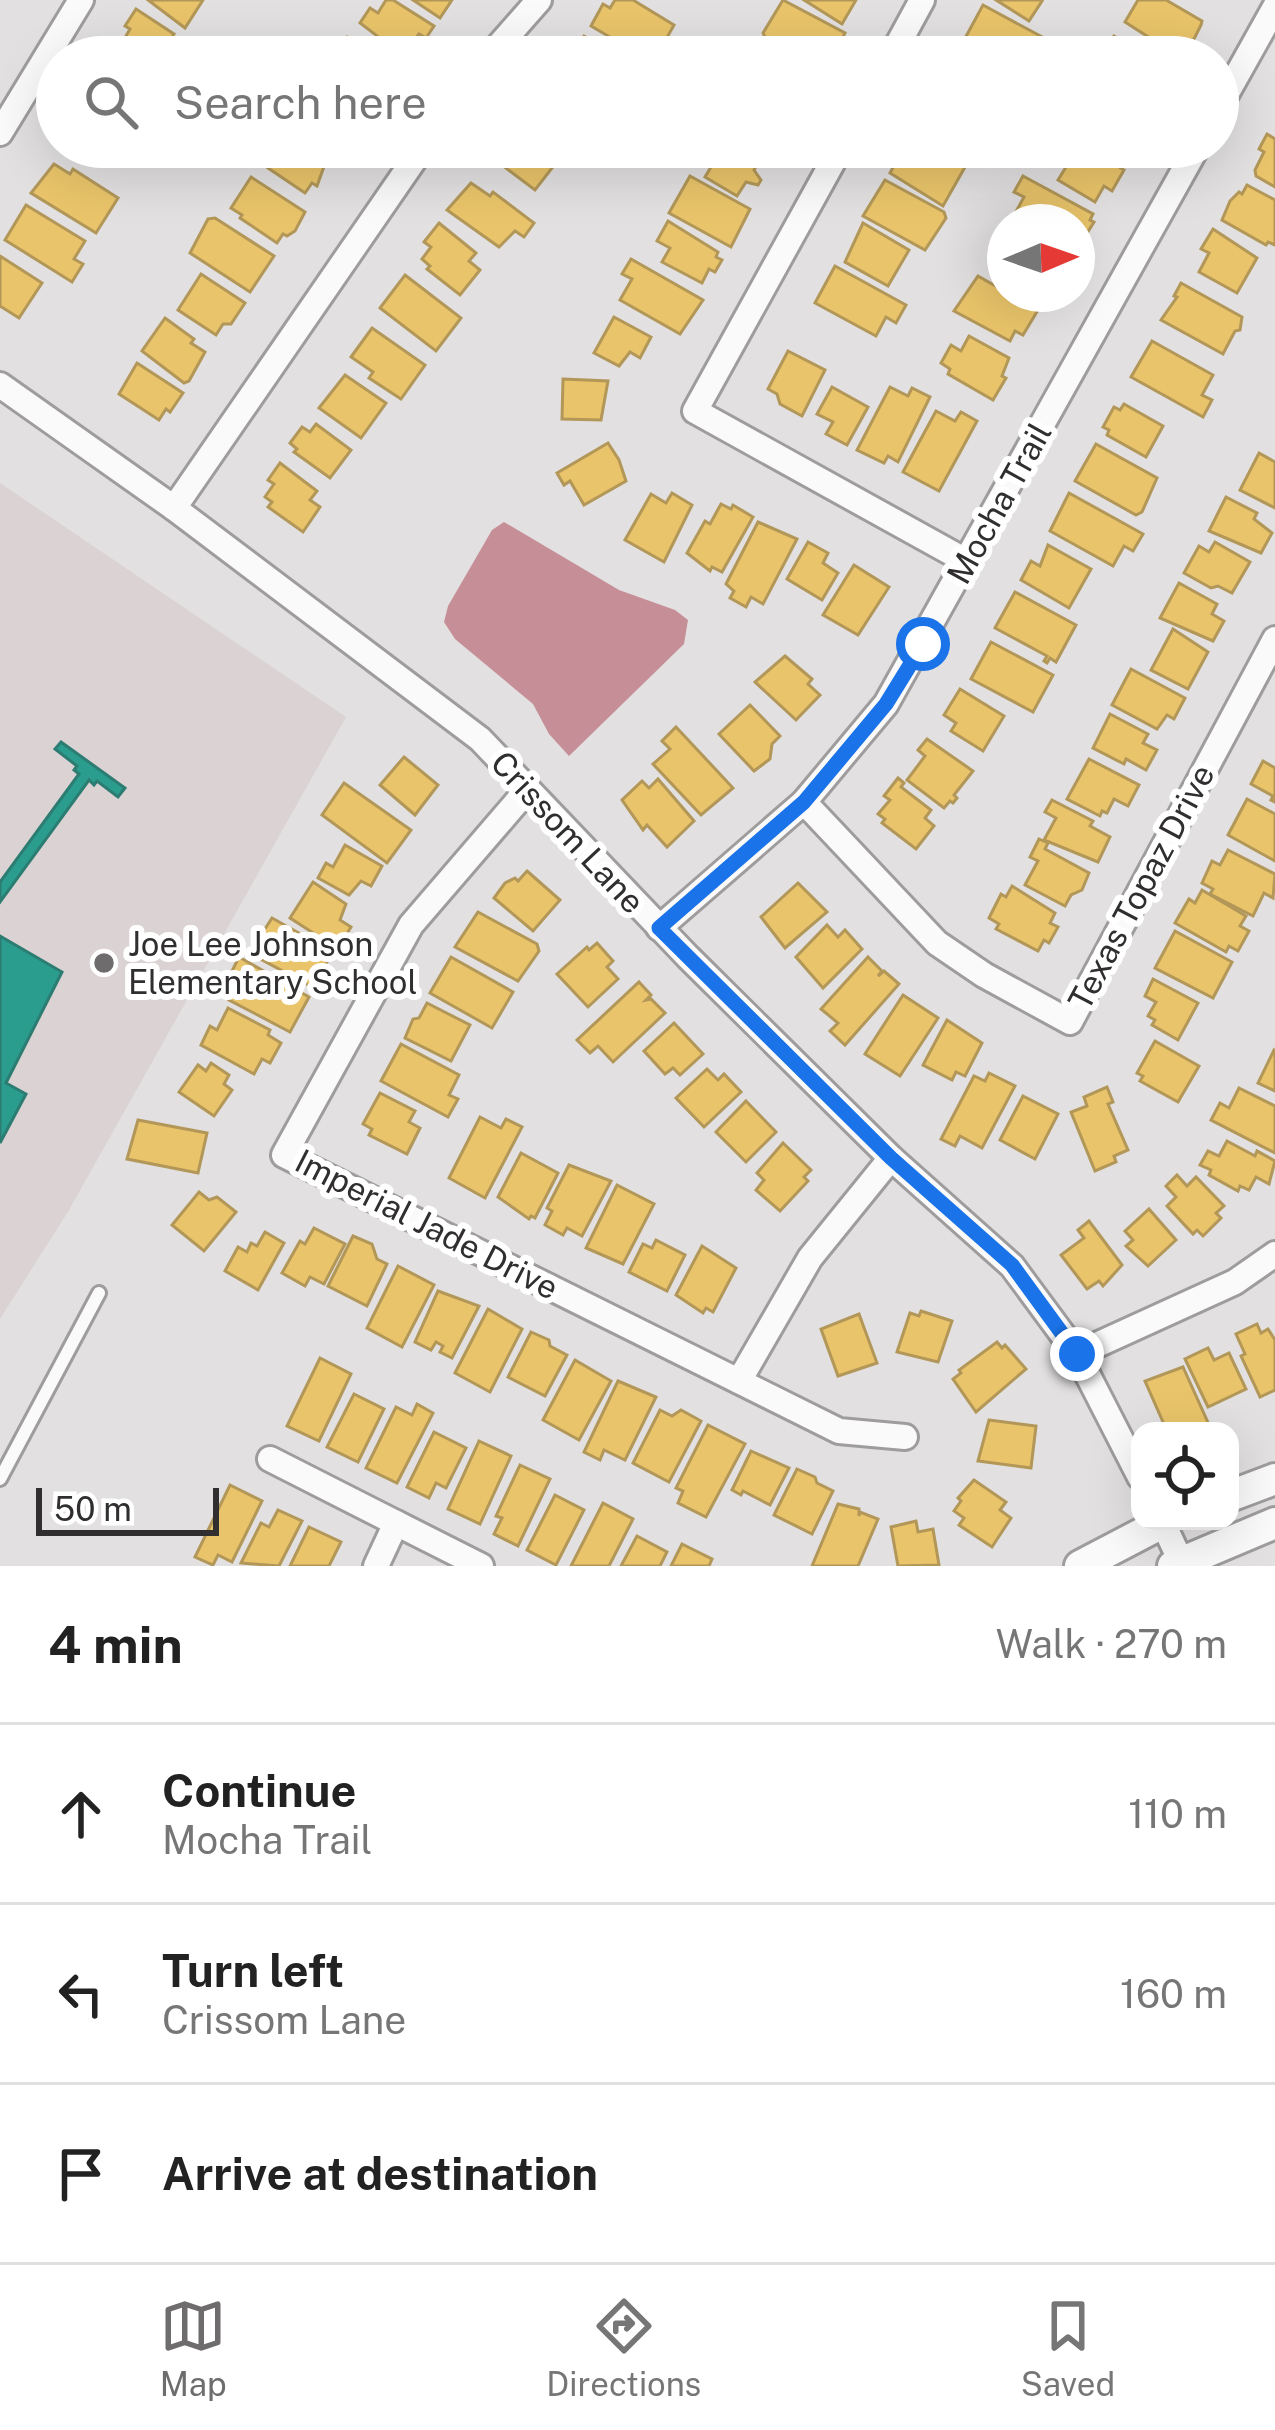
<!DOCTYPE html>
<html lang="en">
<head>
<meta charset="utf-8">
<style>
	:root { --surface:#fff; --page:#f2f2f2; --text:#222; --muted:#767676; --line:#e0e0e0; --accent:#6e6c6c }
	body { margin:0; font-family:"Public Sans",sans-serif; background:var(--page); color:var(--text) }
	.controls { position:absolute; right:36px; bottom:36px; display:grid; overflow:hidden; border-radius:24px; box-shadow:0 12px 48px #0002 }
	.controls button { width:108px; height:108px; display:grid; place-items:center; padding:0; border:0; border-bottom:3px solid var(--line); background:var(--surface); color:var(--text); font:60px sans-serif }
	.compass { position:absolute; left:987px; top:204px; width:108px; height:108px; border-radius:50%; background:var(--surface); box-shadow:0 12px 48px #0002; rotate:88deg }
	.scale { position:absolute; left:36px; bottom:30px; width:183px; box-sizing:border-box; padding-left:12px; border:6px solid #302e2e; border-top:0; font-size:33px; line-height:42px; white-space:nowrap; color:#302e2e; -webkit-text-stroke:9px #fff; paint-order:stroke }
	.stop { position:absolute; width:36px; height:36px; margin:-27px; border:9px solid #1a73e8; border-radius:50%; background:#fff }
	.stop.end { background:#1a73e8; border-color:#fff; box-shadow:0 3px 12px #0008 }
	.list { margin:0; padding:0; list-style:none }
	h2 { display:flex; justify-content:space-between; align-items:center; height:156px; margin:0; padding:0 48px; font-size:51px }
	h2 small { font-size:39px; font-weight:400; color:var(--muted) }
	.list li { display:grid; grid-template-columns:78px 1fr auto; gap:36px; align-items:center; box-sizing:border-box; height:180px; padding:0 48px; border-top:3px solid var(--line) }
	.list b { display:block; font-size:45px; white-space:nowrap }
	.list p { margin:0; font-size:39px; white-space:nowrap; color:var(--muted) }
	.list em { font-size:39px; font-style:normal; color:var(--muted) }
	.icon { flex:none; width:66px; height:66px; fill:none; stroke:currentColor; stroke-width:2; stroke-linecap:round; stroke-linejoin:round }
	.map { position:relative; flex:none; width:1275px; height:1566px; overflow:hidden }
	.search { position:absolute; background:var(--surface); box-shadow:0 12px 48px #0002; left:36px; right:36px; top:36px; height:132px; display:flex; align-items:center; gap:30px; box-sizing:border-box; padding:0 42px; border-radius:66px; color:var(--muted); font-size:45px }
	.sheet { height:696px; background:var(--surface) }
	nav { display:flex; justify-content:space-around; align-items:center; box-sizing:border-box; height:168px; border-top:3px solid var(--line); background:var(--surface); font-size:33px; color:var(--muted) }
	nav a { display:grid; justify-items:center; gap:6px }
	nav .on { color:var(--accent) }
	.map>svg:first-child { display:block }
</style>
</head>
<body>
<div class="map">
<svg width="1275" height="1566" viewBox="0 0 1275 1566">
	<rect width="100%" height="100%" fill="#e2e0e0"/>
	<polygon fill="#dad2d3" points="0,483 346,717 69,1210 0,1319"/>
	<polygon fill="#c68f98" points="504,522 619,590 675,610 688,620 684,644 569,756 549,734 533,704 455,639 444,622 448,606 492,530"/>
	<g fill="#e9c46a" stroke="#b29758" stroke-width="3">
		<polygon points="148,0 203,0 185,28"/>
		<polygon points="386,0 393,0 434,26 426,38 419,34 402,55 360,23 370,8 378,13"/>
		<polygon points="413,0 452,0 440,18"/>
		<polygon points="615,0 633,0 674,25 656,57 647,54 644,57 591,26 603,4 610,8"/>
		<polygon points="783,0 845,33 834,55 801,57 765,37 763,33"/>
		<polygon points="804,0 856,0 842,24"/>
		<polygon points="996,0 1040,0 1042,1 1029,21"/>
		<polygon points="1138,0 1166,0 1202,21 1201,25 1194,39 1181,43 1175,54 1125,22"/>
		<polygon points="983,5 1044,38 1052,46 1046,57 990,57 963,42"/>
		<polygon points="136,9 174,34 168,43 179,50 174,57 135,57 128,52 131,49 122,43 130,29 125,26"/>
		<polygon points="584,36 619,57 571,57"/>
		<polygon points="1114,36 1151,57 1089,57 1093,51 1102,57"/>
		<polygon points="347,37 377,57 333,57"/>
		<polygon points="750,38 784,57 746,57 741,54"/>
		<polygon points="1267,134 1275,139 1275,187 1256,176 1255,170 1264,152 1259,149"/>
		<polygon points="74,147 117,147 105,166"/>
		<polygon points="281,147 310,147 327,158 317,186 312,183 305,193 268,168 270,165 265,162 273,150 278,153"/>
		<polygon points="503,147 543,147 559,159 535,190 494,159"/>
		<polygon points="706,147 738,147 760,160 754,170 761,180 758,185 746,182 737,196 705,177 714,162 702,154"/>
		<polygon points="904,147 929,147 965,167 943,206 890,173"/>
		<polygon points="1059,147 1086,147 1124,170 1112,191 1104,186 1095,202 1058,180 1066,167 1052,158"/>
		<polygon points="54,164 70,174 73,169 118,198 96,233 31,193"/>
		<polygon points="690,176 750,209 731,247 669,213"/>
		<polygon points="1023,176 1093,214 1090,220 1094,222 1077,249 1077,222 1022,222 1013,217 1024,197 1014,192"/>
		<polygon points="251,177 305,212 295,231 287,236 283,234 277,243 240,218 242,215 231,208"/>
		<polygon points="885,180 944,212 946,218 925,250 863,216"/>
		<polygon points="471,183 490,196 493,192 534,223 524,237 515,231 499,247 447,210"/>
		<polygon points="1247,185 1275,200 1275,245 1268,242 1266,245 1222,220 1230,201 1239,192 1242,194"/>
		<polygon points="26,205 85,241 74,259 83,264 72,282 5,240"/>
		<polygon points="215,218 274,256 250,292 190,253 208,219"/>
		<polygon points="668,221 718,252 716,257 722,260 715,272 709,269 702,283 662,262 670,248 657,241"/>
		<polygon points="439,223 476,253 469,261 480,270 460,295 427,269 430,266 422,259 431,247 424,242"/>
		<polygon points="863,223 909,250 888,286 845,262"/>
		<polygon points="1213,229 1257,258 1237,293 1199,272 1209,253 1201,249"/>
		<polygon points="0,256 42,283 19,318 0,306"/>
		<polygon points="631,259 703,300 680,334 620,300 632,279 622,274"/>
		<polygon points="835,266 906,305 896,323 886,317 876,336 815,303"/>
		<polygon points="201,274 245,303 231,324 223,324 216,335 178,310"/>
		<polygon points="405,275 461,318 436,351 380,308"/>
		<polygon points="978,276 1038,310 1023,335 1015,331 1010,341 954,311"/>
		<polygon points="1181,283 1242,317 1240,330 1235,331 1223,354 1161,320 1177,297 1174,296"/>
		<polygon points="614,317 651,337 640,358 630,352 619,366 594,353"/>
		<polygon points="165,318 194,339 191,343 205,352 189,381 184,383 142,351"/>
		<polygon points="372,328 425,365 401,399 369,378 373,372 351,357"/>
		<polygon points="969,336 1009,358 1002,376 1006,378 993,400 948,374 950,369 941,363 951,345 961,351"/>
		<polygon points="1152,341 1213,375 1202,395 1212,400 1203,417 1131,377"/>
		<polygon points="788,351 825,370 802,416 780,404 777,394 768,389"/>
		<polygon points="137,363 183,393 170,412 166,409 159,420 119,394"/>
		<polygon points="345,375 386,403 361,438 319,408"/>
		<polygon points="563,379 608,381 601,420 562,419"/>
		<polygon points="832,387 868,407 847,445 826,434 833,422 817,414"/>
		<polygon points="890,387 908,396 912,388 930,397 898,462 888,456 884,463 857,450"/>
		<polygon points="1124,404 1163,426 1146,457 1107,435 1109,430 1103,427 1114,407 1120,410"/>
		<polygon points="936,411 955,421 961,412 977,421 939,491 903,472"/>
		<polygon points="316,424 351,450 330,478 294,452 297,449 290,443 302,427 310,432"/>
		<polygon points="608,443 619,460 626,481 584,505 570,481 564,485 557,473"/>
		<polygon points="1096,444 1157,478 1142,512 1136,515 1075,481"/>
		<polygon points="1259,453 1275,462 1275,508 1240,490"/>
		<polygon points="280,463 317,491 310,500 320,507 303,532 268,507 272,502 265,497 274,484 268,480"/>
		<polygon points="672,493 692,505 664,562 625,540 651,494 666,503"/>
		<polygon points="1069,493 1143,534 1133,551 1124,546 1113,566 1050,531"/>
		<polygon points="1226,497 1257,513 1254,519 1272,533 1261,553 1209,531"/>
		<polygon points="721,504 731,509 733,505 753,517 722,572 712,567 710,571 687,553 705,521 710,524"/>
		<polygon points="758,522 797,539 763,604 751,597 746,607 730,598 734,591 726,584"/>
		<polygon points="808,542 828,553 823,563 838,573 822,600 787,579"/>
		<polygon points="1215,542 1250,562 1232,593 1218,586 1211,588 1184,573 1199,546 1209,552"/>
		<polygon points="1048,545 1091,569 1069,608 1021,580 1031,561 1040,566"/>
		<polygon points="854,565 889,587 858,635 823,615"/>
		<polygon points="1179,583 1217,604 1212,614 1224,621 1213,641 1160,618"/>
		<polygon points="1015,592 1076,625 1056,662 1050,658 1047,663 1044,661 1047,656 995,628"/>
		<polygon points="1173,629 1208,652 1188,689 1151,670"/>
		<polygon points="991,642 1053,675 1033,712 971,679"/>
		<polygon points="785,656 812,679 808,684 820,695 796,720 755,682"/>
		<polygon points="1131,669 1185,698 1174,719 1167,715 1157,729 1112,705"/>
		<polygon points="960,689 1004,716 983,751 951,731 956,723 944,715"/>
		<polygon points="750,705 780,736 772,744 770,759 754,771 719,734"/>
		<polygon points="1110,714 1148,734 1143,743 1157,750 1146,770 1126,759 1124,764 1093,748"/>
		<polygon points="676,727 733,788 701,815 653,764 670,749 662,741"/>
		<polygon points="927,739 973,771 954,795 957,798 953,803 950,801 944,808 907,780 925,756 918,750"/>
		<polygon points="404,757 438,785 415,815 380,785"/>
		<polygon points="1089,759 1139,785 1128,806 1114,799 1107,813 1102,811 1100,816 1067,799"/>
		<polygon points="1263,761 1275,768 1275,802 1271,800 1273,796 1251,784"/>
		<polygon points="898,778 904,783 901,787 931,810 925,818 934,826 916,849 882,823 885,819 878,814 890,800 884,796"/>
		<polygon points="658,779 694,821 667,847 647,825 643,830 622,800 642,781 649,788"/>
		<polygon points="344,783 411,830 387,863 322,815"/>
		<polygon points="1247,799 1275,814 1275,861 1228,835"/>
		<polygon points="1052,800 1093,821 1090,826 1110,837 1098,862 1044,840 1056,818 1045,812"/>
		<polygon points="1039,839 1048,843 1045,849 1089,873 1082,890 1071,895 1065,906 1025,885 1038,861 1030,857"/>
		<polygon points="345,845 382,866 371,886 361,881 349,895 318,878 326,863 333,867"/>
		<polygon points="1228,850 1275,874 1273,898 1264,893 1253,916 1210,894 1213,889 1202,883 1212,861 1220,865"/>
		<polygon points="527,871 560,900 533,931 494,898 505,883 515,878 518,881"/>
		<polygon points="313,882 346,904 340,920 351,927 338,949 290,918"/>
		<polygon points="798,883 827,912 785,948 761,917"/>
		<polygon points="1012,886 1055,913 1050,923 1058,927 1049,943 1044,940 1038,951 996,929 999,924 989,918 1001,894 1006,897"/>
		<polygon points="1202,890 1246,916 1240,926 1249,931 1238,951 1229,946 1226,952 1175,923 1189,899 1195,903"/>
		<polygon points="478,912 537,944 539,951 518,981 455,947"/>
		<polygon points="272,918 333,952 312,987 253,955 252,949"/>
		<polygon points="827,925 838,937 845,930 862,949 823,988 796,957"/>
		<polygon points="1175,931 1232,962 1213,998 1155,968"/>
		<polygon points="597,943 613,961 607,967 618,979 588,1007 557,974 587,947 589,950"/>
		<polygon points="239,957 309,997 290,1032 229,1000 239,980 230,975"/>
		<polygon points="451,957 513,992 492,1028 430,993"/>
		<polygon points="868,957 882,971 878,976 884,971 899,984 845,1045 830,1031 838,1023 821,1009"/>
		<polygon points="1153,979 1198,1003 1178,1040 1152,1025 1155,1020 1148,1016 1156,1002 1145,996"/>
		<polygon points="639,982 651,995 646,1000 651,999 665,1013 613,1062 598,1046 590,1053 577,1040"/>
		<polygon points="903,995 938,1018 900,1076 865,1054"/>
		<polygon points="427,1003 470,1025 451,1061 405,1038 413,1019 419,1018"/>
		<polygon points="228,1008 270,1030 268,1035 281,1043 270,1063 262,1059 254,1074 201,1045 210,1026 217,1030"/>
		<polygon points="947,1020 982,1043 965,1076 956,1072 952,1080 923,1065"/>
		<polygon points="674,1023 703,1054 680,1075 673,1068 665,1074 644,1051"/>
		<polygon points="1155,1041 1199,1066 1178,1102 1140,1081 1143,1076 1137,1073"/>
		<polygon points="401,1044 459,1075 449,1095 458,1099 448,1117 381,1081"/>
		<polygon points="1274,1050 1275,1051 1275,1091 1258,1083"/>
		<polygon points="211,1063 229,1075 224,1084 232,1090 214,1116 179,1092 198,1065 206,1071"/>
		<polygon points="707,1069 718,1080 724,1074 741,1092 704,1127 676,1098"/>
		<polygon points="989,1073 1015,1086 982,1148 960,1136 955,1146 941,1139 974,1076 985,1081"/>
		<polygon points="1107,1087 1113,1102 1108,1104 1128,1150 1114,1156 1116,1162 1095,1171 1071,1112 1087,1106 1084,1097"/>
		<polygon points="1239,1088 1275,1106 1275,1153 1211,1120 1220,1103 1229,1108"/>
		<polygon points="380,1093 415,1111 409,1122 420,1128 407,1154 369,1135 372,1129 363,1124"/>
		<polygon points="1023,1096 1058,1114 1035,1159 1000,1140"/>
		<polygon points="746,1101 776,1132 746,1162 716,1132"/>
		<polygon points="480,1117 501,1128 506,1119 522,1127 485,1198 449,1178"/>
		<polygon points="138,1120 207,1133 198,1173 127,1159"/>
		<polygon points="1227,1141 1255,1156 1257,1151 1275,1161 1269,1184 1256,1177 1249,1190 1240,1186 1238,1191 1209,1175 1211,1170 1200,1165 1208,1151 1219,1156"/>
		<polygon points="783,1143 811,1170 804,1177 808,1181 780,1211 756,1190 764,1180 757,1173"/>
		<polygon points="521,1153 558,1173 535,1218 531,1216 529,1219 498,1197"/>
		<polygon points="569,1165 611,1181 582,1236 567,1228 563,1235 545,1225 552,1211 547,1208"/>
		<polygon points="1177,1175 1187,1186 1196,1177 1224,1206 1216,1213 1221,1218 1203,1236 1197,1230 1193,1234 1167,1206 1176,1197 1166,1186"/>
		<polygon points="617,1185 654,1204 623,1264 586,1248"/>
		<polygon points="199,1192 209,1200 217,1197 236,1212 204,1251 172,1225"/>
		<polygon points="1149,1209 1176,1240 1148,1266 1126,1246 1133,1240 1125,1231"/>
		<polygon points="1089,1221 1122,1265 1103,1286 1099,1281 1087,1289 1061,1255 1084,1238 1078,1230"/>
		<polygon points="314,1228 345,1244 324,1284 310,1277 305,1286 282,1273 300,1241 305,1244"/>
		<polygon points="265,1232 284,1243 258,1290 225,1271 238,1247 247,1252 251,1243 257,1246"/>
		<polygon points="353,1236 372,1244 377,1259 387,1264 367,1306 328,1286"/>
		<polygon points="656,1240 685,1255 667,1291 629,1272 643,1244 652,1248"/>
		<polygon points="702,1246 736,1268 713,1312 706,1308 703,1313 676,1295"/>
		<polygon points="398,1266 434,1285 402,1347 367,1328"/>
		<polygon points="438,1291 479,1306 452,1358 440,1352 443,1346 436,1342 431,1350 415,1342"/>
		<polygon points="488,1309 522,1329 490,1392 455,1373"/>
		<polygon points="921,1311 952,1321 938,1362 897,1352 910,1313 919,1316"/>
		<polygon points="859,1314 877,1363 838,1376 821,1329"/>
		<polygon points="1257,1324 1261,1333 1268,1329 1275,1340 1275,1390 1260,1397 1241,1356 1245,1354 1236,1334"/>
		<polygon points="531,1332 549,1340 550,1346 567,1355 545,1396 508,1377"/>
		<polygon points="997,1342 1002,1348 1005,1345 1026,1369 976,1412 953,1379 961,1373 959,1370"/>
		<polygon points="1208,1348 1214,1360 1229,1353 1246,1389 1208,1407 1185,1359"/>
		<polygon points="320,1358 351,1374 319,1441 287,1426"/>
		<polygon points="575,1360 611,1381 579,1440 543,1420"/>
		<polygon points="1183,1367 1210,1427 1200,1431 1167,1431 1145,1381"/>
		<polygon points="618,1381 656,1397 625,1460 604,1450 600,1460 584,1452"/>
		<polygon points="354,1394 384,1409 358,1462 327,1447"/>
		<polygon points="417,1404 433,1413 397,1483 366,1468 396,1407 412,1415"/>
		<polygon points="660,1410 672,1416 681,1410 701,1421 669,1482 633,1463"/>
		<polygon points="989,1420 1036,1426 1031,1468 978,1461"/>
		<polygon points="708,1425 745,1444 706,1517 678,1503 683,1491 676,1488"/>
		<polygon points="434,1432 466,1448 446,1488 436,1483 429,1498 407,1487"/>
		<polygon points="479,1441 511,1456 480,1524 448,1509"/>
		<polygon points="751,1451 789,1468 770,1505 743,1491 741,1495 732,1490"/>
		<polygon points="520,1465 550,1479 518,1546 494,1534 502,1518 496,1516"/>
		<polygon points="797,1469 815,1477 817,1483 833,1491 812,1534 774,1515"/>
		<polygon points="974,1480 1006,1502 1000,1510 1011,1518 992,1547 959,1525 964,1518 954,1511 961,1501 958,1498"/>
		<polygon points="230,1485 262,1501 232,1562 218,1555 213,1565 195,1557"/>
		<polygon points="555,1495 584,1510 556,1565 527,1550"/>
		<polygon points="603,1503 633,1519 609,1566 571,1566"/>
		<polygon points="838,1504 859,1509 859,1516 860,1512 878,1519 858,1566 812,1566"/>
		<polygon points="278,1510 302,1521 279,1566 241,1563 261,1523 269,1527"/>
		<polygon points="916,1521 918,1532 933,1529 939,1565 898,1566 891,1527"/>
		<polygon points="309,1527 341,1542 329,1566 290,1566"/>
		<polygon points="637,1536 667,1552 660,1566 621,1566"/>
		<polygon points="682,1544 712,1559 709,1566 671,1566"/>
	</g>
	<g fill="#2a9d8f" stroke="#2c7c72" stroke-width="3">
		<polygon points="61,742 125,788 118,797 97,781 94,785 89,780 0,902 0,882 79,774 74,770 77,766 55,749"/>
		<polygon points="0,936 62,972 6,1083 26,1094 0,1143"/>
	</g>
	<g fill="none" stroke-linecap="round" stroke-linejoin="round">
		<g stroke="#9e9c9c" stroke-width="18">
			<polyline id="service" points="0,1479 99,1293"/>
		</g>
		<g stroke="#9e9c9c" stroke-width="30">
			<g id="minor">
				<polyline points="489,57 539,0"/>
				<polyline points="891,57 922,0"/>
				<polyline points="1218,109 1275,7"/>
				<polyline points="0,133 81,0"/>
				<polyline points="841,147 695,411 966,561"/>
				<polyline points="0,385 174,508 480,739 688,957 891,1158 1012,1266 1077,1354 1140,1477"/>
				<polyline points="174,508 423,147"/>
				<polyline points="528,789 411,925 284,1155 839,1431 905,1437"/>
				<polyline points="804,802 937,943 984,975 1070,1022 1275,639"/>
				<polyline points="659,928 804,802 886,704 1197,147"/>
				<polyline points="1077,1354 1235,1282 1275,1254"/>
				<polyline points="739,1381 810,1258 891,1158"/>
				<polyline points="270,1459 396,1523"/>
				<polyline points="1162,1521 1183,1566"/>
				<polyline points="376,1566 396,1523 481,1566"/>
			</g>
		</g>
		<g stroke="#9e9c9c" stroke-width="36">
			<g id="tertiary">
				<polyline points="1230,1496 1275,1479"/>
				<polyline points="1080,1566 1166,1521"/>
				<polyline points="1173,1566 1275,1523"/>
			</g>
		</g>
		<use href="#service" stroke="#fbfafa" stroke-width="12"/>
		<use href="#minor" stroke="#fbfafa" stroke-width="24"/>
		<use href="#tertiary" stroke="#fbfafa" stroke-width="30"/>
	</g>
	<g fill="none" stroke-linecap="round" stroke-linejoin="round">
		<polyline stroke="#1a73e8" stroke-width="15" points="923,644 886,704 804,802 659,928 891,1158 1012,1265 1077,1354"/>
	</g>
	<circle fill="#6e6c6c" stroke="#fff" stroke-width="4.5" cx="104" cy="963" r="12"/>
	<g text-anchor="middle" stroke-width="12" stroke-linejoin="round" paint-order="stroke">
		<g font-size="33" fill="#302e2e" stroke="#fff">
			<text transform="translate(999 503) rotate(-61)" y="12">Mocha Trail</text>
			<text transform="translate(568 832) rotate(47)" y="12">Crissom Lane</text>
			<text transform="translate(1141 887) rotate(-62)" y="12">Texas Topaz Drive</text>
			<text transform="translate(427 1224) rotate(27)" y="12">Imperial Jade Drive</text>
		</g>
		<g font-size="33" fill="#302e2e" stroke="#fff" text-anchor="start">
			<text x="128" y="956">Joe Lee Johnson<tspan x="128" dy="38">Elementary School</tspan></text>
		</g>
	</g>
</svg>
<div class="controls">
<button><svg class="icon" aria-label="locate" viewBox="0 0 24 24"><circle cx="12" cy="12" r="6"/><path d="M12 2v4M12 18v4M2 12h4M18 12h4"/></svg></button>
</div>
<svg class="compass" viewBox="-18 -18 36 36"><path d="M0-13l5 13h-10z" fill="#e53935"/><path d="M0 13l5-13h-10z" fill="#767676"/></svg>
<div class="scale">50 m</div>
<div class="stop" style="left:923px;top:644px"></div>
<div class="stop end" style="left:1077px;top:1354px"></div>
<div class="search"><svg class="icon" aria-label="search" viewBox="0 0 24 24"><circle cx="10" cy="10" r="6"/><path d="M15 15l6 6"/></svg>Search here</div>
</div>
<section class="sheet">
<h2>4 min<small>Walk · 270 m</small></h2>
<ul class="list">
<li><svg class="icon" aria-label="ahead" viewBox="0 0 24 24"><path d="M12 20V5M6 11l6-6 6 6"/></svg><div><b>Continue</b><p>Mocha Trail</p></div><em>110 m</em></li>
<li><svg class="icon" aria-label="left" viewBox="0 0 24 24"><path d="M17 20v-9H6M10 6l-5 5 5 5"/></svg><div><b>Turn left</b><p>Crissom Lane</p></div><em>160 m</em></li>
<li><svg class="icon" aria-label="arrive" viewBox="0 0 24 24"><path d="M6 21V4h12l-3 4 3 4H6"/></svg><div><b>Arrive at destination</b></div></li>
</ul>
</section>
<nav>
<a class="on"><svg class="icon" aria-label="map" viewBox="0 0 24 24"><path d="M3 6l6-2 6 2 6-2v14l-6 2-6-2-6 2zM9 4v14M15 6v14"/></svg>Map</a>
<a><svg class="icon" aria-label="directions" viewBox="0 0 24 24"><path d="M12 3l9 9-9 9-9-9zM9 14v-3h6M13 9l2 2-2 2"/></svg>Directions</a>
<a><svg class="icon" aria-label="saved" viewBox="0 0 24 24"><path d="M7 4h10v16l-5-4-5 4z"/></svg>Saved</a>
</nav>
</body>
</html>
